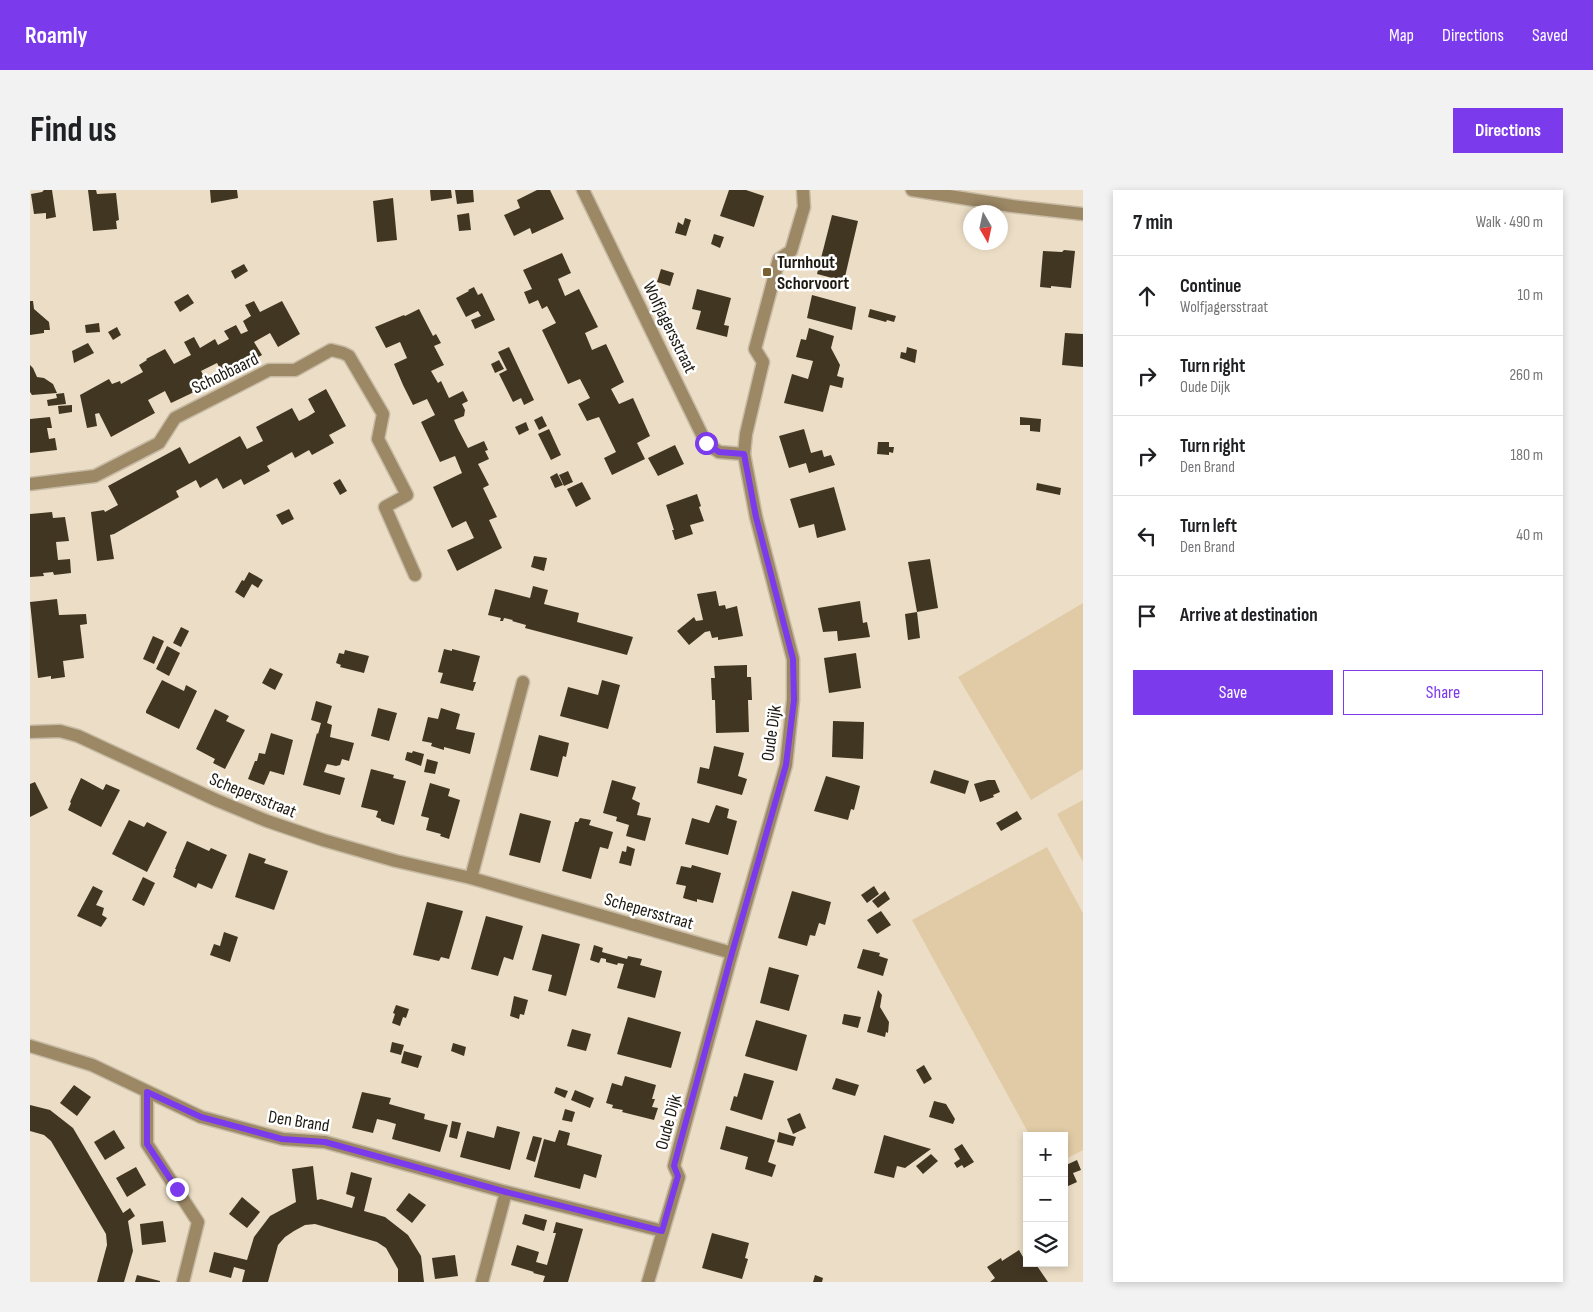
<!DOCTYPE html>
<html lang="en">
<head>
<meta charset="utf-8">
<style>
	:root { --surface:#fff; --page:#f2f2f2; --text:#202124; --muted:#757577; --line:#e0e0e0; --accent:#7c3aed }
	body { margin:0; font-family:"Sofia Sans Condensed",sans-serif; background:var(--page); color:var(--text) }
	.controls { position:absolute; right:15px; bottom:15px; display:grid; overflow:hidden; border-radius:0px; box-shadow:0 2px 8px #0003 }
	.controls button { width:45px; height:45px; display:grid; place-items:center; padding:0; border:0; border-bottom:1px solid var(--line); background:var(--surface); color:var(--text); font:25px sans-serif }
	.compass { position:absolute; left:933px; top:15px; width:45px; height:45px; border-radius:50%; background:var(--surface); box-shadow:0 2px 8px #0003; rotate:171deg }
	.stop { position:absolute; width:15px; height:15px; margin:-11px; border:4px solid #7c3aed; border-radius:50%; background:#fff }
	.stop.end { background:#7c3aed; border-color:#fff; box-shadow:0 1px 5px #0008 }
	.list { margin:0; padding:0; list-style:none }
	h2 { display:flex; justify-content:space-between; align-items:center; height:65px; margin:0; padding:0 20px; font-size:21px }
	h2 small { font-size:16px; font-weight:400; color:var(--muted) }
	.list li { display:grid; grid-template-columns:32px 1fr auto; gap:15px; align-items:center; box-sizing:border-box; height:80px; padding:0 20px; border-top:1px solid var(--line) }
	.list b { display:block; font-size:19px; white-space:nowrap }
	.list p { margin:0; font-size:16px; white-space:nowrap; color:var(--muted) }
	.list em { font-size:16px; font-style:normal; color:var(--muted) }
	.actions { display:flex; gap:10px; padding:15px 20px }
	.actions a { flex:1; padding:11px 0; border:1px solid var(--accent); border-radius:0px; text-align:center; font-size:18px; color:var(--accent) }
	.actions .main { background:var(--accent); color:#fff }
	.icon { flex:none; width:28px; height:28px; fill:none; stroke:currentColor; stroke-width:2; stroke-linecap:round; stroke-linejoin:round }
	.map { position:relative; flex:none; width:1053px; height:1092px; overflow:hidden; border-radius:0px }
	header { display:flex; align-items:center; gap:30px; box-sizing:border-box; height:70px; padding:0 25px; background:var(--accent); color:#fff }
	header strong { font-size:24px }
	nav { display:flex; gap:28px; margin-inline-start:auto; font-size:18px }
	.intro { display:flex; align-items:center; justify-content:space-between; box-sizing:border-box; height:120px; padding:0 30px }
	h1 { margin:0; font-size:35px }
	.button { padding:12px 22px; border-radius:0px; background:var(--accent); color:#fff; font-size:18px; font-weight:700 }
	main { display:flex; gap:30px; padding:0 30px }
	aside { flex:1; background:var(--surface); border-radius:0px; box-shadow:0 2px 8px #0003 }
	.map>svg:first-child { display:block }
</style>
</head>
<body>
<header>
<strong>Roamly</strong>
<nav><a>Map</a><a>Directions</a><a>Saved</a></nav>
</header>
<div class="intro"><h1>Find us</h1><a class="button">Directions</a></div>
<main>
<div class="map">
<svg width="1053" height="1092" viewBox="0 0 1053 1092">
	<rect width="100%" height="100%" fill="#ecdec6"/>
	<g fill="#e1cba6">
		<polygon points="1053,413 1053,579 1001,610 928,487"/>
		<polygon points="1053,610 1053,672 1027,624"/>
		<polygon points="1017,657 1053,723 1053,960 1034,970 1034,946 1000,946 882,730"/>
	</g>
	<g fill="#413622">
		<polygon points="14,0 22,0 26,27 16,29 16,23 4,24 1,4 12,2"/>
		<polygon points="58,0 66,0 67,4 86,3 89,30 86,31 87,39 63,41"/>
		<polygon points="180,0 207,0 208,8 181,13"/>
		<polygon points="400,0 421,0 422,8 401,11"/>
		<polygon points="425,0 443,0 444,12 427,14"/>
		<polygon points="507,0 520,0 534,29 502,44 500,38 484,46 474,25 490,18 487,10"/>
		<polygon points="699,0 716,0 734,6 724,37 690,26"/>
		<polygon points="363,8 367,50 347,52 343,11"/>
		<polygon points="439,23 441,40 429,41 427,25"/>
		<polygon points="802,25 828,31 814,91 787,84"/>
		<polygon points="655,28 661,30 656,46 645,43 648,32 653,35"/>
		<polygon points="684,44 694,47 690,58 681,54"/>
		<polygon points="1034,60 1045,61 1041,98 1021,96 1021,98 1010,97 1013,61 1032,62"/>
		<polygon points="532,63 541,83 528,89 535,106 549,99 568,137 555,143 562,160 576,154 594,192 581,199 589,214 603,208 620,246 607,253 615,269 582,285 574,268 586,262 569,227 557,231 548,214 560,208 550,189 538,194 512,140 526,133 517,116 512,119 508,110 499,114 494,102 502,99 493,80"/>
		<polygon points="214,74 218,81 205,89 201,81"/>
		<polygon points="631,79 644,83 640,96 627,92"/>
		<polygon points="444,97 448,105 452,103 465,130 445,139 441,130 451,126 448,121 436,127 426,108 439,101 438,100"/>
		<polygon points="667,99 701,108 694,135 699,136 697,147 666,139 671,121 662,119"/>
		<polygon points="158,104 164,113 150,122 144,112"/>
		<polygon points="782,105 826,117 822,140 777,128"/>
		<polygon points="0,111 3,111 4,119 19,132 20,140 14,140 14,143 0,145"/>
		<polygon points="224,111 230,122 252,111 270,144 248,157 240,143 224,152 232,165 194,186 187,173 171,181 178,194 160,204 141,213 135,201 118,210 125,223 81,247 69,223 65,224 67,236 57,238 50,205 79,189 82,194 90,191 91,194 113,182 109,175 117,170 116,169 135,159 144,174 161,165 154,152 164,147 170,158 185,149 188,155 199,149 194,141 206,135 211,144 218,141 213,131 221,126 215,115"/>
		<polygon points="389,119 403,146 406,144 411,153 404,156 414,175 401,181 408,193 411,191 419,208 433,201 438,211 432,214 435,220 434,226 424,230 428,239 438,258 454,251 458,260 455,261 459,269 448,274 459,295 453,298 467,327 459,330 472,358 427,381 417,360 444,348 436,331 422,338 403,297 432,283 425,266 410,272 391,232 405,225 397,209 383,215 373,195 364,174 377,168 370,152 356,158 345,137 374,125 375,126"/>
		<polygon points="840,119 866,126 864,132 857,130 856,132 838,127"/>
		<polygon points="69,133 70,142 56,143 55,135"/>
		<polygon points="87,137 91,145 83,150 78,142"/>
		<polygon points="779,138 804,146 801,158 810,175 807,186 814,188 812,198 800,195 793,222 754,213 762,184 778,189 783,171 766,167 771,149 776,150"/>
		<polygon points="1035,143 1053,144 1053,177 1032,175"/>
		<polygon points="58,153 64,163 44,173 42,161"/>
		<polygon points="479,157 504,210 494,215 491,208 483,212 469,184 477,180 468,162"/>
		<polygon points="877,157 887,160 885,173 870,168 871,162 876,163"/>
		<polygon points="469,170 474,179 465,183 461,174"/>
		<polygon points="0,175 3,178 7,187 14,188 23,194 27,203 2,205 0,202"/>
		<polygon points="296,199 316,236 299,245 304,253 282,265 279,260 265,268 262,262 237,276 240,281 214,295 211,289 193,299 187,288 170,298 166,290 146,301 149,307 84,344 80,345 84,369 67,371 61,322 74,320 75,322 88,315 78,296 150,257 159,274 210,246 217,259 233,251 226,237 262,218 269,231 277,227 285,222 278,209"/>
		<polygon points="34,203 36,214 18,216 17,210 27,208 26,204"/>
		<polygon points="42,215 42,222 29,224 28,216"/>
		<polygon points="512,226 517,236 509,240 504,230"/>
		<polygon points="20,227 22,238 17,238 19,249 25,248 27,260 0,263 0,229"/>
		<polygon points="990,227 1011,229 1010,242 1000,241 1000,235 990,235"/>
		<polygon points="496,232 499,240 489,245 485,237"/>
		<polygon points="519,239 531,265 521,270 508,244"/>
		<polygon points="774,239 781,263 792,260 794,267 801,265 805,275 779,283 776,273 759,278 749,246"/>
		<polygon points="848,252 859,252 859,257 864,257 863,263 859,262 859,265 847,264"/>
		<polygon points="645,255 654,274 628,286 618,268"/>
		<polygon points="538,281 543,292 534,296 529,285"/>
		<polygon points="527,283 533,295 525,298 520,287"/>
		<polygon points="310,289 317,301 310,305 303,293"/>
		<polygon points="552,292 561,309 546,317 537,299"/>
		<polygon points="1007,293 1031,298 1030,305 1006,300"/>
		<polygon points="804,297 816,340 787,348 784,334 769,338 760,309"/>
		<polygon points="667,304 671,316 669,317 674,331 660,335 663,344 645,350 642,340 644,340 636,315"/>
		<polygon points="259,319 264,329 252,335 246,325"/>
		<polygon points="22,322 23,328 35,327 39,351 26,352 28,370 40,369 41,383 24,385 23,382 13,383 14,386 0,387 0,324"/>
		<polygon points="504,366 517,368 514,381 501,377"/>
		<polygon points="900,369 908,418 887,422 890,448 878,450 875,424 887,422 878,372"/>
		<polygon points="219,382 233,390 228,398 222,394 214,408 205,402 212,390 214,391"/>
		<polygon points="503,396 518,400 514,414 549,423 547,432 603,447 597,465 495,438 496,435 482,431 483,430 474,428 473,431 470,431 471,428 458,425 465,399 500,408"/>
		<polygon points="686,401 689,416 695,415 696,419 707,416 713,446 688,450 688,447 682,448 680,441 675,442 659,455 647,441 664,427 666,431 673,430 667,404"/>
		<polygon points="27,409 29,425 56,424 57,434 50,435 54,468 33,471 35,487 21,489 21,486 8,488 0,412"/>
		<polygon points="830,411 833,433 837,432 840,447 808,451 807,441 793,442 788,418"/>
		<polygon points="151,437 159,441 151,457 143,453"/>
		<polygon points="123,446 134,451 124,474 113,469"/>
		<polygon points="137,456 150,463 139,486 126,479"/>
		<polygon points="414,459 422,461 422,459 450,466 443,492 446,492 443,501 410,493 413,483 408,482"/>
		<polygon points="315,460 339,466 334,483 310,477 311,475 306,473 309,463 314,464"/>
		<polygon points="826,463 831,498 799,503 794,468"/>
		<polygon points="717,475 717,487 721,487 722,510 718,510 719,542 686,543 685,510 682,510 681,488 685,488 684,476"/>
		<polygon points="240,478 253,484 245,500 232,493"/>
		<polygon points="132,490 154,501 156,495 167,501 149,539 116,523 116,521"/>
		<polygon points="572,490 590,495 578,539 530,526 538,497 568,505"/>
		<polygon points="286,511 302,516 297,533 302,535 300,547 324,553 319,571 312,569 310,575 306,576 297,574 294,582 315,588 310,605 273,595 287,543 288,544 291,533 281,530"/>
		<polygon points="348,518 367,523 359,551 341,546"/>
		<polygon points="411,518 430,524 426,539 445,543 440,564 414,557 414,560 401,556 402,553 392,551 398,527 408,529"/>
		<polygon points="185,519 199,526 196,531 215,540 195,579 183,573 185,569 166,559"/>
		<polygon points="803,531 834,532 833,569 802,567"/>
		<polygon points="241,543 263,550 254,585 240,581 234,595 218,589 225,571 227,571 229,563 235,564"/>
		<polygon points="509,545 539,553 536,567 533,566 528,587 500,580"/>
		<polygon points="684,556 714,563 708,586 717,589 712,605 667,593 670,577 679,579"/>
		<polygon points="383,561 394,564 391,576 375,570 377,562 382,563"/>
		<polygon points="397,569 408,572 405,584 394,582"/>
		<polygon points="341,579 364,585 363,588 376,591 364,635 351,631 351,629 346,627 348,621 331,617"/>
		<polygon points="904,580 939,591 935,604 900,593"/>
		<polygon points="796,586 830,596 824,620 821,619 818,630 784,621"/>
		<polygon points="51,588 73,600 76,594 90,600 71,637 38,620 41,613 40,612"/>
		<polygon points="582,590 606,597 602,609 610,613 607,625 621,628 615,651 596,646 599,635 586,631 587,627 573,623"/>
		<polygon points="958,590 965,590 970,602 963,605 964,607 950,612 944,594"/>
		<polygon points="5,592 18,618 0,627 0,594"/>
		<polygon points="400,593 420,599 418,606 430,610 419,649 410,646 411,644 396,640 399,628 391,626"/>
		<polygon points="686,615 699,619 697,628 707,631 698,665 655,654 662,628 679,633"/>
		<polygon points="987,621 992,629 971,641 966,633"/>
		<polygon points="490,623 521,631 510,673 479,665"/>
		<polygon points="550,628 561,630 559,635 583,642 578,659 570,657 561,689 532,681 545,632 548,632"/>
		<polygon points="99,630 114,637 117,632 137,642 117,682 82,664"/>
		<polygon points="157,651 179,661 181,658 197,665 182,699 168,693 166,698 143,687 146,679 145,679"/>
		<polygon points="597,656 605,659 601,676 589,673 592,661 596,662"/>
		<polygon points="219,663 236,669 234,673 258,681 244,720 205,707"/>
		<polygon points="662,675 691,683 683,713 667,709 667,712 653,708 656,696 646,694 651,676 661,678"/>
		<polygon points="113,687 125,693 114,716 102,710"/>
		<polygon points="63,696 73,701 66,715 74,718 72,725 77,728 71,737 47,726"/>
		<polygon points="844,696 849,704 837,713 831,705"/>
		<polygon points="762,701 801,712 795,735 789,733 785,746 780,745 777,756 748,748"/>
		<polygon points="855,701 860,709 848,718 842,711"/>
		<polygon points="397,712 433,721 419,769 411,767 409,771 383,765"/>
		<polygon points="851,721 861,735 847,744 837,730"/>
		<polygon points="456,726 493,736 483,770 474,767 468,786 441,779"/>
		<polygon points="194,742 208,747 200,772 180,765 184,754 190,756"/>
		<polygon points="512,744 550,754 536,806 518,801 522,785 502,780"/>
		<polygon points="564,755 573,758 572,762 597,769 598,766 612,769 610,775 632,781 625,808 587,798 594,774 588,773 587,775 576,772 576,769 571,768 569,773 560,770"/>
		<polygon points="833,759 850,763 849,766 858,769 853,786 827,778"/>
		<polygon points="739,777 769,785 759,821 730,813"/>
		<polygon points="848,800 852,805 850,817 859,832 858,843 856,842 855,847 837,842"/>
		<polygon points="484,806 498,810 494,825 490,824 489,829 480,826"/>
		<polygon points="366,815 379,819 376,828 373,827 370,836 362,833 365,824 363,823"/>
		<polygon points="814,824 831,827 828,838 812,834"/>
		<polygon points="598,827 651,842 641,878 587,864"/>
		<polygon points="726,830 777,845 767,881 715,866"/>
		<polygon points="542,839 561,844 556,861 537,856"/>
		<polygon points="362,852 374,855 371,865 360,862"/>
		<polygon points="423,853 436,857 434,866 421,861"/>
		<polygon points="374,861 392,866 388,878 371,873"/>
		<polygon points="894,875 902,889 894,894 886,880"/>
		<polygon points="714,883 744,891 732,930 700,920 704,906 707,907"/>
		<polygon points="595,886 626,895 622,909 625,909 622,917 628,918 624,930 592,922 593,920 582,918 583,915 576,913 582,893 592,896"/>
		<polygon points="806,888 829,895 825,906 802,899"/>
		<polygon points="44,895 61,907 47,926 30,913"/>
		<polygon points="526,897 538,901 535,908 524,903"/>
		<polygon points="545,900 564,908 560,918 541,910"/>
		<polygon points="332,902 361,908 359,914 395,924 394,929 418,935 410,962 362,949 366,934 356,931 347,929 343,943 322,938"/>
		<polygon points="904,911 916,914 925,929 923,934 899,927"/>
		<polygon points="0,915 20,920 43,938 92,1021 93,1023 100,1018 105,1026 98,1031 103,1061 94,1092 67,1092 77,1055 76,1044 21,951 14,945 0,941"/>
		<polygon points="535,919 545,922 542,932 532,930"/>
		<polygon points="770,923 776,938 763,944 757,929"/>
		<polygon points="422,931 431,933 427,949 419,947"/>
		<polygon points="467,936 490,942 480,980 430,967 437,941 464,948"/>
		<polygon points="696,936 745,950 738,972 746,975 742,987 715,979 718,967 690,959"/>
		<polygon points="84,940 95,958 75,970 64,952"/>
		<polygon points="529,940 540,943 537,955 572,965 566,988 554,984 550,999 504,987 514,949 525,952"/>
		<polygon points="749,942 766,947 763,956 747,952"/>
		<polygon points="854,945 901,959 875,978 867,976 864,988 844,983"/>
		<polygon points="503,946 512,948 505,972 496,969"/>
		<polygon points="932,954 944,972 934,978 932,975 927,978 924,973 930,969 924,959"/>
		<polygon points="901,964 908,971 893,984 886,976"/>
		<polygon points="1047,970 1051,980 1043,983 1047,992 1036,997 1034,993 1034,976"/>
		<polygon points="283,976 287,1010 291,1009 322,1018 325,1007 316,1004 321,982 342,988 334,1021 355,1027 378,1045 391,1066 394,1092 368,1092 368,1079 356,1058 347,1052 285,1034 275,1035 264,1041 255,1047 248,1055 238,1092 212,1092 215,1080 204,1077 201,1088 179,1082 184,1062 217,1070 224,1047 240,1026 266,1012 262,979"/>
		<polygon points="106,977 116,995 97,1007 86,988"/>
		<polygon points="379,1003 396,1015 382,1033 366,1020"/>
		<polygon points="212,1007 230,1022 217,1038 199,1024"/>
		<polygon points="495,1024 517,1030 514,1041 492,1034"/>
		<polygon points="133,1031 136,1052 112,1055 110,1034"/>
		<polygon points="526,1032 553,1039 538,1092 513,1092 515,1086 503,1083 504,1082 481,1075 487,1055 509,1062 506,1072 517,1075 526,1043 523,1043"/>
		<polygon points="682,1043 719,1053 715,1068 718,1069 712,1089 672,1078"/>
		<polygon points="989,1060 993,1067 997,1064 997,1073 1005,1073 1018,1092 960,1092 965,1088 957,1077 971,1068 972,1071"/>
		<polygon points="425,1065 428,1086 405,1089 402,1068"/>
		<polygon points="107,1085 130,1091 130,1092 105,1092"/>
		<polygon points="785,1085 793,1088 792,1092 783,1092"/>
	</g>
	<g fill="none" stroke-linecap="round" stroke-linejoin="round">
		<g stroke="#c7bba5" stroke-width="15">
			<g id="minor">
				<polyline points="553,0 676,253 689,262 714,264"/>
				<polyline points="882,0 982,16 1053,24"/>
				<polyline points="0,294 65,286 129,253 145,228 239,180 265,180 301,160 313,163 319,166 353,224 348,249 377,305 355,317 385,385"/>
				<polyline points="0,542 30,541 48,546 186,610 237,631 293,650 366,671 441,688 702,763"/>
				<polyline points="441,688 493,492"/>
				<polyline points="0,856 62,875 171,927 253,949 295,952 476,1002 633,1041"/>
				<polyline points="117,902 117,954 168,1032 153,1092"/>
				<polyline points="452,1092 476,1002"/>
				<polyline points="618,1092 649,987 644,976 649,957 702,763 756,575 763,510 763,469 726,327 714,264 716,244 733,172 725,159 749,69 761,61 774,17 773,0"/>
			</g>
		</g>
		<use href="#minor" stroke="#9c8865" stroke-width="12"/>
	</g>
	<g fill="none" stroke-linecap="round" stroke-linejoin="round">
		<polyline stroke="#7c3aed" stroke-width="6" points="147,999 117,954 117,902 171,927 252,949 295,952 476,1002 632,1041 648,986 644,976 649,957 702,763 756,575 764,510 763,469 726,327 714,264 689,262 676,253"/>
	</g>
	<rect fill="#785e30" stroke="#fff" stroke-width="2" x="732" y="77" width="10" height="10" rx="2.5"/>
	<g text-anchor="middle" stroke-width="5" stroke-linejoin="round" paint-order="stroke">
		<g font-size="18" font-weight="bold" fill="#1e1910" stroke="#fff" text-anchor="start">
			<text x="747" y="78">Turnhout<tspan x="747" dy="21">Schorvoort</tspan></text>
		</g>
		<g font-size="18" fill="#1e1910" stroke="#fff">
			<text transform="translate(640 137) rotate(64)" y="6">Wolfjagersstraat</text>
			<text transform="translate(195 183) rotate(-26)" y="6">Schobbaard</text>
			<text transform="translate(741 543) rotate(-82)" y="6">Oude Dijk</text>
			<text transform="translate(223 605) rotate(22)" y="6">Schepersstraat</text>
			<text transform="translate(619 721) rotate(16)" y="6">Schepersstraat</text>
			<text transform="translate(269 931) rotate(9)" y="6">Den Brand</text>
			<text transform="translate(638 932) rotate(-75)" y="6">Oude Dijk</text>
		</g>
	</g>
</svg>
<div class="controls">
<button>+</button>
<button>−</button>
<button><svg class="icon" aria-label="layers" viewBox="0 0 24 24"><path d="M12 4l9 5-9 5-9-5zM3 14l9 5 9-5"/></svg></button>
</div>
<svg class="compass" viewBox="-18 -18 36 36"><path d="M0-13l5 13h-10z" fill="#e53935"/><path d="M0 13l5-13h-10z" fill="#757577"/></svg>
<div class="stop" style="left:676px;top:253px"></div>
<div class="stop end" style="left:147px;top:999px"></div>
</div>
<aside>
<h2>7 min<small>Walk · 490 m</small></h2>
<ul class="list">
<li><svg class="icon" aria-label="ahead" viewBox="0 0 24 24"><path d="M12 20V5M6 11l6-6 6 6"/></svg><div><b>Continue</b><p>Wolfjagersstraat</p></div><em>10 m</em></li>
<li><svg class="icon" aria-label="right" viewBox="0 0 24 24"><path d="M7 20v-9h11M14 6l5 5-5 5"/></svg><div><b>Turn right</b><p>Oude Dijk</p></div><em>260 m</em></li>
<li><svg class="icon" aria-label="right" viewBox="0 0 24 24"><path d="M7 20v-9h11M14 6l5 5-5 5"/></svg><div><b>Turn right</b><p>Den Brand</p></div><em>180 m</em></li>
<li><svg class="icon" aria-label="left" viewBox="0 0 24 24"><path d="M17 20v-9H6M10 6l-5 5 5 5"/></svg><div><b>Turn left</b><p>Den Brand</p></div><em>40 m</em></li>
<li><svg class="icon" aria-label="arrive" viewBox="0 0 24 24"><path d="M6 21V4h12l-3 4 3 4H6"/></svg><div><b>Arrive at destination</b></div></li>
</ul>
<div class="actions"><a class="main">Save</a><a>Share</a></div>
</aside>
</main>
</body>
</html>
